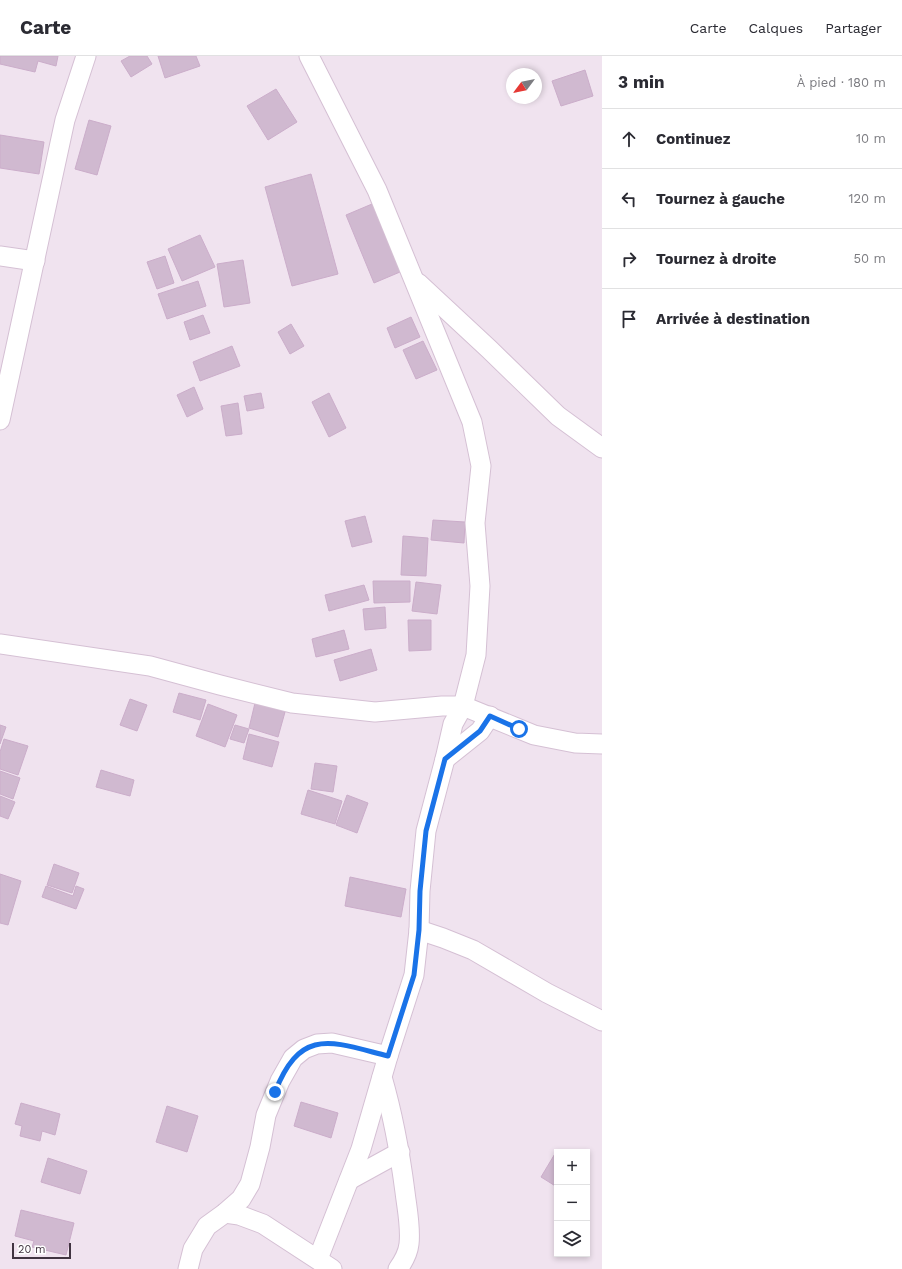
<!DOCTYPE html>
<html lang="fr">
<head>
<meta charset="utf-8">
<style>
	:root { --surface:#fff; --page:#f7f7f7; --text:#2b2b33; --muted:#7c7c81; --line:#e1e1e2 }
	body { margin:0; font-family:"Work Sans",sans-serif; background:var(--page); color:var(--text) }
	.controls { position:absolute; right:12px; bottom:12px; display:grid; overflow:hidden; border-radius:0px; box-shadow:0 2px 6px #0003 }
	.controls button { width:36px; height:36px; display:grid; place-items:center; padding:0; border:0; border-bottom:1px solid var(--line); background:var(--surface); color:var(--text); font:20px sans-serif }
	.compass { position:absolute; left:506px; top:12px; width:36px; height:36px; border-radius:50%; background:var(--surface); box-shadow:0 2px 6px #0003; rotate:238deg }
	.scale { position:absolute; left:12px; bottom:10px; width:59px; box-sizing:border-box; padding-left:4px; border:2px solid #413441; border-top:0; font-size:11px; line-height:14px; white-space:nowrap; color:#413441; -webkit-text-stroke:3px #fff; paint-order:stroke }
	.stop { position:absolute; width:12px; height:12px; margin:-9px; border:3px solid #1a73e8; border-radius:50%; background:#fff }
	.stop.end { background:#1a73e8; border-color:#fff; box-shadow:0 1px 4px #0008 }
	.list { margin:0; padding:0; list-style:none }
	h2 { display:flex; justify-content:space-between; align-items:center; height:52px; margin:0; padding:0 16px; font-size:17px }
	h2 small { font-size:13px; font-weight:400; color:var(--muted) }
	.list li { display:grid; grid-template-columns:26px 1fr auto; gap:12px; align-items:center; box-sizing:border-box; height:60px; padding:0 16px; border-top:1px solid var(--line) }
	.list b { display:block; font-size:15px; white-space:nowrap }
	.list em { font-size:13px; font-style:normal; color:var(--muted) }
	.icon { flex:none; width:22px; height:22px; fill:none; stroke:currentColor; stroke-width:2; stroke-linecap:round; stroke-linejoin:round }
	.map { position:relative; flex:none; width:602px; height:1213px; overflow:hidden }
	header { display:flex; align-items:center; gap:24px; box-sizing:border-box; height:56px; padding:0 20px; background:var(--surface); border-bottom:1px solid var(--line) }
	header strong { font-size:19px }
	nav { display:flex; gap:22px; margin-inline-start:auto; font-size:14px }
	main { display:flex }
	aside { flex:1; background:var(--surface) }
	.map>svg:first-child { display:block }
</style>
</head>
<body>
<header>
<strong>Carte</strong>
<nav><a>Carte</a><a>Calques</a><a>Partager</a></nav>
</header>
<main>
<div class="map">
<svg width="602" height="1213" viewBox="0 0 602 1213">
	<rect width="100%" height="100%" fill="#f0e3ef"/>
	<g fill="#d0b9d0" stroke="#cbadca">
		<polygon points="0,0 58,0 56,10 38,5 35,16 0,8"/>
		<polygon points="130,0 147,0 152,8 131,21 121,5"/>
		<polygon points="158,0 196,0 200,10 165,22"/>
		<polygon points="585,14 593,40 561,50 552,25"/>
		<polygon points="276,33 297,66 268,84 247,50"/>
		<polygon points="89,64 111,70 97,119 75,113"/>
		<polygon points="0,79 44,86 39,118 0,112"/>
		<polygon points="311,118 338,218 292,230 265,131"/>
		<polygon points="372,148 400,216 374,227 346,159"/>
		<polygon points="200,179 215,211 182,225 168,193"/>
		<polygon points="165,200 174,227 157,233 147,206"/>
		<polygon points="243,204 250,247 224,251 217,208"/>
		<polygon points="198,225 206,250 167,263 158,238"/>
		<polygon points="203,259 210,277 190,284 184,266"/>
		<polygon points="411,261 420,281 395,292 387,272"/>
		<polygon points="291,268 304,290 290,298 278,276"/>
		<polygon points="423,285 437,314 416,323 403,294"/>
		<polygon points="232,290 240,310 200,325 193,306"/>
		<polygon points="194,331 203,353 187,361 177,339"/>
		<polygon points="261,337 264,352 247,355 244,340"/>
		<polygon points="329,337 346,372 329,381 312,346"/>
		<polygon points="238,347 242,378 226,380 221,350"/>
		<polygon points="365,460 372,486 352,491 345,465"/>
		<polygon points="433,464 465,466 464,487 431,484"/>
		<polygon points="403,480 428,482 426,520 401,519"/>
		<polygon points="373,525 410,525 410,546 374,547"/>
		<polygon points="416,526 441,529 437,558 412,555"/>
		<polygon points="364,529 369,544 329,555 325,539"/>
		<polygon points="385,551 386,572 365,574 363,553"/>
		<polygon points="408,564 431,564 431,594 409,595"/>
		<polygon points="344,574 349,593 316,601 312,583"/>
		<polygon points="371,593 377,614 340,625 334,604"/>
		<polygon points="179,637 206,644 200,664 173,656"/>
		<polygon points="130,643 147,649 137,675 120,669"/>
		<polygon points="255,647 285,656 278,681 249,672"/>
		<polygon points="208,648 237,659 225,691 196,680"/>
		<polygon points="0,669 6,671 0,688"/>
		<polygon points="235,669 249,673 244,687 230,683"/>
		<polygon points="249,678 279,686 272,711 243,703"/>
		<polygon points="4,683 28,690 18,719 0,713 0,696"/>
		<polygon points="315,707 337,710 333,736 311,733"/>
		<polygon points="101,714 134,724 130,740 96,731"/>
		<polygon points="0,715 20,722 13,743 0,738"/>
		<polygon points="308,734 342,745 335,768 301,758"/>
		<polygon points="347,739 368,747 357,777 336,769"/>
		<polygon points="0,740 15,746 8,763 0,760"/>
		<polygon points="54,808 79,817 72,837 47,829"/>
		<polygon points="0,818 21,825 8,869 0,867"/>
		<polygon points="350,821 406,833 401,861 345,850"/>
		<polygon points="46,830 73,840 76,830 84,833 76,853 42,841"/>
		<polygon points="301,1046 338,1057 331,1082 294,1070"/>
		<polygon points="21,1047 60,1058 55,1079 42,1075 40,1085 20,1080 22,1070 15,1068"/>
		<polygon points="167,1050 198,1060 187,1096 156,1086"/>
		<polygon points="556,1096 557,1097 557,1131 541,1121"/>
		<polygon points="48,1102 87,1115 80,1138 41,1126"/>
		<polygon points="21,1154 74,1167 66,1199 32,1191 34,1185 15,1180"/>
	</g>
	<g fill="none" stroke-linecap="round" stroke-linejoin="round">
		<g stroke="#d5c0d4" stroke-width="21">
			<g id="street">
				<polyline points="309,0 377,134 472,366 481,410 475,467 480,530 476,599 463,650 453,668 445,703 426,775 420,835 419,874 414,919 388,1000 361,1093 318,1203"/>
				<polyline points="0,200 35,205"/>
				<polyline points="418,227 489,293 558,360 602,392"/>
				<polyline points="0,364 65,64 86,0"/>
				<polyline points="0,588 150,610 220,629 292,647 375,656 442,650 463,650 534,679 575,687 602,688"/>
				<polyline points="445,703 480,675 490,660"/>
				<polyline points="419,874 443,882 473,894 547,937 602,965"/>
				<path d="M382 1021C393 1059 400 1097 405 1136 407 1153 411 1171 409 1188 408 1197 403 1206 398 1213"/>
				<polyline points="349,1124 400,1096"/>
				<polyline points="225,1157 239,1159 263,1168 332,1213"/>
				<polyline points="188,1213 193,1193 207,1170 225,1157 241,1143 250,1128 260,1091 266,1059 280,1025 293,1002 304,993 317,988 332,987 388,1000"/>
			</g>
		</g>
		<use href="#street" stroke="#fff" stroke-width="19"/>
	</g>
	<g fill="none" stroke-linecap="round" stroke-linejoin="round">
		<path stroke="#1a73e8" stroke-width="5" d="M275 1036C301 970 332 986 388 1000L414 919 419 874 420 835 426 775 445 703 480 675 490 660 519 673"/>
	</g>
</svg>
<div class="controls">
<button>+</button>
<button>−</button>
<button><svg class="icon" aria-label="layers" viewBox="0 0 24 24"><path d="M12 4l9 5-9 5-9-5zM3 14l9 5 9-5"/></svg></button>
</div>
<svg class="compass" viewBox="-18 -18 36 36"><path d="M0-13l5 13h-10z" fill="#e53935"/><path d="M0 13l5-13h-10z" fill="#7c7c81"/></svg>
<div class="scale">20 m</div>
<div class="stop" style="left:519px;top:673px"></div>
<div class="stop end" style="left:275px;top:1036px"></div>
</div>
<aside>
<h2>3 min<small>À pied · 180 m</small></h2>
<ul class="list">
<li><svg class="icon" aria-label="ahead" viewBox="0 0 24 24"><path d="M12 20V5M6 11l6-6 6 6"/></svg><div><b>Continuez</b></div><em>10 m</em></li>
<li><svg class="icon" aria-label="left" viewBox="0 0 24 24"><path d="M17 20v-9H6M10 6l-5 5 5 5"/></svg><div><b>Tournez à gauche</b></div><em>120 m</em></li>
<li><svg class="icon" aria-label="right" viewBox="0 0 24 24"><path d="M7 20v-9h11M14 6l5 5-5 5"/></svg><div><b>Tournez à droite</b></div><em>50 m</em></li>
<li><svg class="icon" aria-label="arrive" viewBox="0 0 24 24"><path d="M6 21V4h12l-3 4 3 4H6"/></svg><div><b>Arrivée à destination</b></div></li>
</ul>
</aside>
</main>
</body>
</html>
